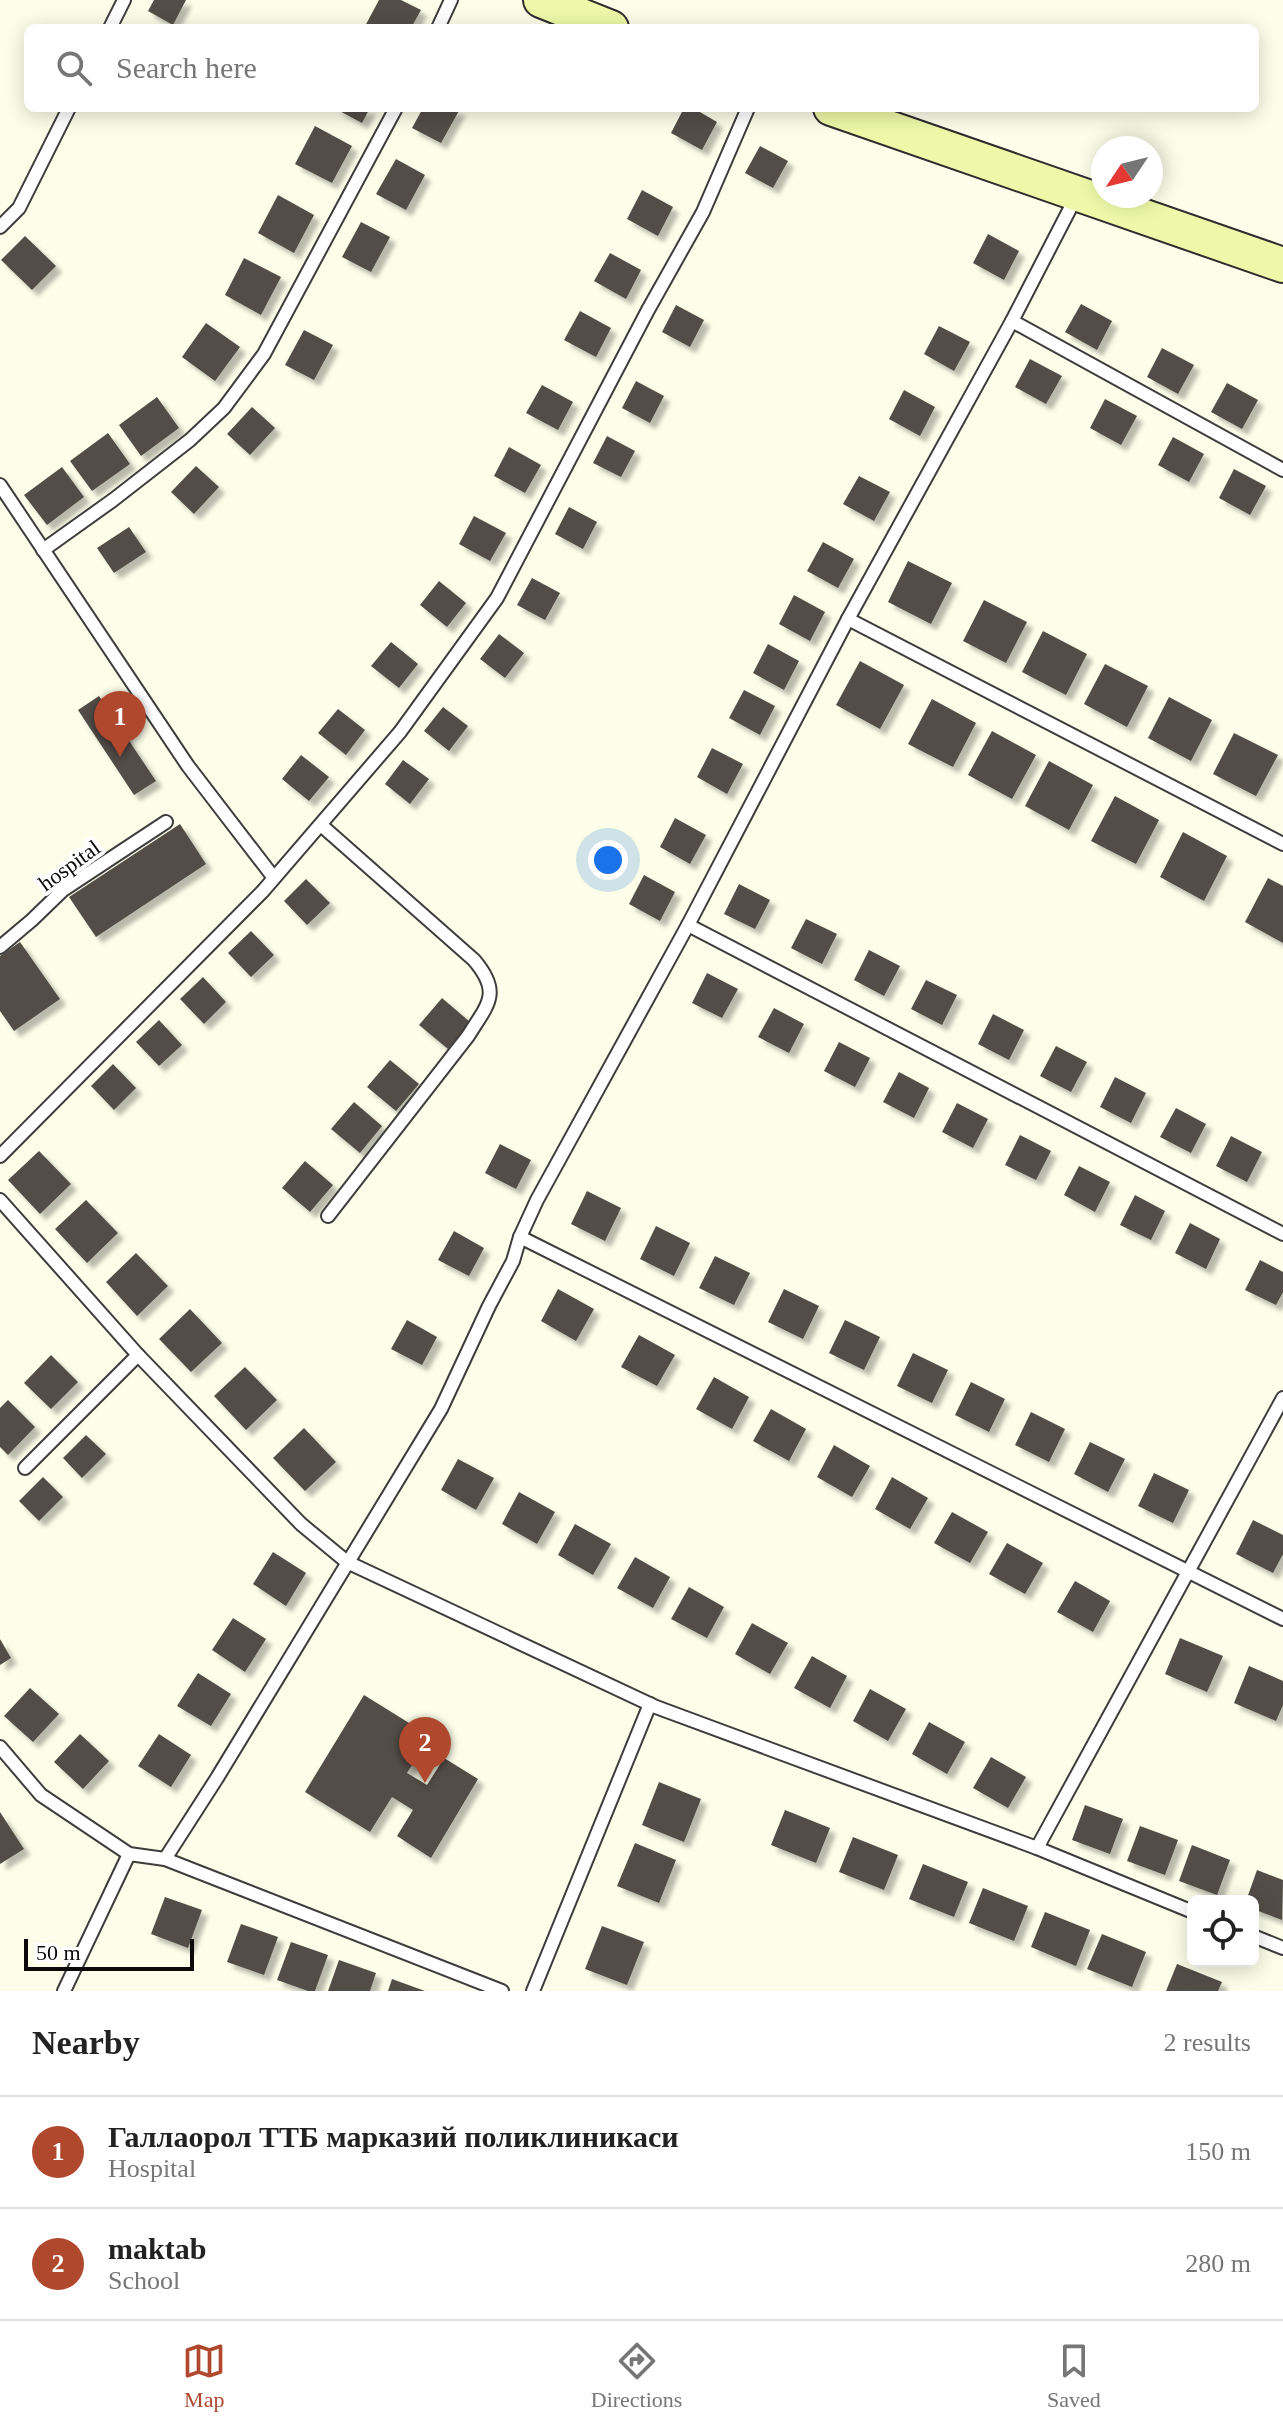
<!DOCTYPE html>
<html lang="en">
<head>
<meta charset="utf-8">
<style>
	:root { --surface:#fff; --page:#f2f2f2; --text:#222; --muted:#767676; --line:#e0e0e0; --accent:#b0482d }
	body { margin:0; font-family:Georgia,serif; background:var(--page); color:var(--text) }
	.controls { position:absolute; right:24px; bottom:24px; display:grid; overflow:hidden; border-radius:12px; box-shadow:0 4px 20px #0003 }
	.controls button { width:72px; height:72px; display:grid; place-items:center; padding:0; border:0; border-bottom:2px solid var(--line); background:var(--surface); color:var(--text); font:40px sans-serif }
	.compass { position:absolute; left:1091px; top:136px; width:72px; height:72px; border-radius:50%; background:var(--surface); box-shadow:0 4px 20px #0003; rotate:235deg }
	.scale { position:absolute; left:24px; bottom:20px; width:170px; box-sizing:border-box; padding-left:8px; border:4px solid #0a0a0a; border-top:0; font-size:22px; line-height:28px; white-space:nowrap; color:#0a0a0a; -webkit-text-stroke:6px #fff; paint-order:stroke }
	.you { position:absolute; left:608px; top:860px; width:28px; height:28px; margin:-20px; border:6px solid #fff; border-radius:50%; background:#1a73e8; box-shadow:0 0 0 12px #1a73e833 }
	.badge { display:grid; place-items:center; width:52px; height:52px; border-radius:50%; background:var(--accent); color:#fff; font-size:26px; font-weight:700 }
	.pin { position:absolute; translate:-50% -66px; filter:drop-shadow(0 2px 4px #0008) }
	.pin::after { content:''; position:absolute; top:42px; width:28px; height:24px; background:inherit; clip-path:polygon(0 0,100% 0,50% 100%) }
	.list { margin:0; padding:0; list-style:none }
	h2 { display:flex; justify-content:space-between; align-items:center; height:104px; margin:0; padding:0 32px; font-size:34px }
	h2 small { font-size:26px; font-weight:400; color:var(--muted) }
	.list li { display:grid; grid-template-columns:52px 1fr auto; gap:24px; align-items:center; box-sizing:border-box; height:112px; padding:0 32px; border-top:2px solid var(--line) }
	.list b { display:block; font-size:30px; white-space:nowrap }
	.list p { margin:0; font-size:26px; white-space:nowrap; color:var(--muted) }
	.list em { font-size:26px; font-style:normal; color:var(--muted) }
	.icon { flex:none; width:44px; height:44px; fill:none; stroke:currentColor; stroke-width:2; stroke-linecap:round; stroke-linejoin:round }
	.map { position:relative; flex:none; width:1283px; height:1991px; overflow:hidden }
	.search { position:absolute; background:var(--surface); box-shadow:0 4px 20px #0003; left:24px; right:24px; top:24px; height:88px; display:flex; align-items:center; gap:20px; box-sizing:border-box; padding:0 28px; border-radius:12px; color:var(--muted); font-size:30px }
	.sheet { height:328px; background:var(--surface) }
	nav { display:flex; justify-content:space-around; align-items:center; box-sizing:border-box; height:112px; border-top:2px solid var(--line); background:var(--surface); font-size:22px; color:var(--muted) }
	nav a { display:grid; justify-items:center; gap:4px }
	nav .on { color:var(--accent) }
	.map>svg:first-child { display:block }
</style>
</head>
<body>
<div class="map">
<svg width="1283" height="1991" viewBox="0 0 1283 1991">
	<defs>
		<filter id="shadow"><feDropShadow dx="6" dy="6" stdDeviation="2" flood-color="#0004"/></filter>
	</defs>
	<rect width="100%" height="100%" fill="#fcfee9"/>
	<g fill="#524e47" filter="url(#shadow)">
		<polygon points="154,0 186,0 173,25 148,11"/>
		<polygon points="379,0 401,0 421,10 411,28 364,28"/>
		<polygon points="334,108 370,108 362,123"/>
		<polygon points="423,108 460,109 441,143 412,128"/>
		<polygon points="684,108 693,108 717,122 702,150 671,133"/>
		<polygon points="315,126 352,146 332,183 295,164"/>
		<polygon points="760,146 788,161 773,188 745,173"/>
		<polygon points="396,159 425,175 406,210 376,194"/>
		<polygon points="642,190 673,207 658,236 627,219"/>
		<polygon points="278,195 314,215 294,253 258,233"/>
		<polygon points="361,222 390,237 371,272 342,257"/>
		<polygon points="988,234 1019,251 1004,280 973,263"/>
		<polygon points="25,236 56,266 32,290 1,260"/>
		<polygon points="610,253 641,270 626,299 594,281"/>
		<polygon points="244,258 281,277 261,315 225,295"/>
		<polygon points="1081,304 1112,321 1097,350 1065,332"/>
		<polygon points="676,305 704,320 690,347 662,332"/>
		<polygon points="580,311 611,328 596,357 564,340"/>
		<polygon points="206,323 240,347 215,381 182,357"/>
		<polygon points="939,326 970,342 954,371 924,354"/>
		<polygon points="304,330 333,345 314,380 285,365"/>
		<polygon points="1162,348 1194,365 1178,394 1147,377"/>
		<polygon points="1030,359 1062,376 1046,404 1015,387"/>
		<polygon points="636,381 664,396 650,423 622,408"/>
		<polygon points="1227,383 1258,400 1242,429 1211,412"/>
		<polygon points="542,385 573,402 558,430 526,413"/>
		<polygon points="904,390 935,407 920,436 889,419"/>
		<polygon points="157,397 179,428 141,456 119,425"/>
		<polygon points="1105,399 1137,416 1121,445 1090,428"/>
		<polygon points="252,407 275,428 250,455 227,434"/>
		<polygon points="108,433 130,464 92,491 70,461"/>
		<polygon points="607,436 635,451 621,477 593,463"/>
		<polygon points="1173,437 1204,454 1189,482 1158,465"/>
		<polygon points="509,447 541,465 525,493 494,476"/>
		<polygon points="196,466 219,487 194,514 171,492"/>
		<polygon points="62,467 84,497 47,525 24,495"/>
		<polygon points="1234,469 1266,486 1250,515 1219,498"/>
		<polygon points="859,476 890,492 874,521 843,504"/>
		<polygon points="569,507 597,522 583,549 555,534"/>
		<polygon points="474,516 506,533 490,561 459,544"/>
		<polygon points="129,527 146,552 114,573 97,548"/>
		<polygon points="823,542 854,559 838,588 807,571"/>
		<polygon points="908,561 952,583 931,624 888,602"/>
		<polygon points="532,578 560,593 545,620 517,605"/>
		<polygon points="439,581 466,603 447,627 420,605"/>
		<polygon points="794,595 825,612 810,641 779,624"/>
		<polygon points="984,600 1027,622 1006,663 963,641"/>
		<polygon points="1043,631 1087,654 1066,695 1022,672"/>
		<polygon points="499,634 524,653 505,678 480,659"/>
		<polygon points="391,642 418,664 399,688 371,666"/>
		<polygon points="768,644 799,661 784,690 753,673"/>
		<polygon points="860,661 904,685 880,729 836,705"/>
		<polygon points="1105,664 1148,686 1127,727 1084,704"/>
		<polygon points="744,690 775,706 760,735 729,718"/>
		<polygon points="99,696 156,781 134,795 78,710"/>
		<polygon points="1169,697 1212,720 1191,761 1148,738"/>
		<polygon points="932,699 976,723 953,767 908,744"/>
		<polygon points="443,707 468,726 449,751 424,731"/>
		<polygon points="338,709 365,730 346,755 318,733"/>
		<polygon points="992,731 1036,755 1012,799 968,775"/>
		<polygon points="1234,733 1278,755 1256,796 1213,774"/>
		<polygon points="712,748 743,764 727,794 697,777"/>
		<polygon points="301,755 329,777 309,801 282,779"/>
		<polygon points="403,760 429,779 410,804 385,784"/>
		<polygon points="1049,761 1093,785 1069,830 1025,806"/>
		<polygon points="1115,796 1159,820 1136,864 1091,841"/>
		<polygon points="675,818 706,835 690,864 660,847"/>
		<polygon points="180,824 206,864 96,937 69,897"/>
		<polygon points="1183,832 1227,856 1204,901 1160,877"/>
		<polygon points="644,875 675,892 660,921 629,904"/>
		<polygon points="1268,878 1283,886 1283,943 1245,922"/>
		<polygon points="306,879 330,903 307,925 284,901"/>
		<polygon points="739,884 770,900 755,929 724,914"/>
		<polygon points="806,919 837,934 822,964 791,948"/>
		<polygon points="251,931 274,955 251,977 228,953"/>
		<polygon points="20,942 60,999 14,1031 0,1011 0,956"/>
		<polygon points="869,950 900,966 884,996 854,980"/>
		<polygon points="707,973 738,989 722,1018 692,1003"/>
		<polygon points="203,977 226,1002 204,1024 180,999"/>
		<polygon points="926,980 957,995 942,1025 911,1009"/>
		<polygon points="442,998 470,1022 448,1049 419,1025"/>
		<polygon points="774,1008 804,1024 789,1053 758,1037"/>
		<polygon points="993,1014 1024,1030 1009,1060 978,1044"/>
		<polygon points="159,1020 182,1045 159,1066 136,1042"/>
		<polygon points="839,1042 870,1058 855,1087 824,1071"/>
		<polygon points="1056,1046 1087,1062 1071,1092 1040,1076"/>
		<polygon points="390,1060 419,1084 396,1111 367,1087"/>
		<polygon points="113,1064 136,1088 114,1110 91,1086"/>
		<polygon points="899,1072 929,1088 914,1118 883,1102"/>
		<polygon points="1115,1077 1146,1093 1131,1123 1100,1107"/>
		<polygon points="354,1102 382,1126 360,1153 331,1129"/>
		<polygon points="957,1103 988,1119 973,1148 942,1132"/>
		<polygon points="1176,1108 1206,1124 1191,1153 1160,1137"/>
		<polygon points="1020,1135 1051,1151 1036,1180 1005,1165"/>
		<polygon points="1231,1136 1262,1152 1247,1182 1216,1166"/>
		<polygon points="500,1144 531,1160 516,1189 485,1173"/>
		<polygon points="39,1151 71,1184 40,1214 8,1180"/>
		<polygon points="305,1161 333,1185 310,1212 282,1188"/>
		<polygon points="1079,1166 1110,1182 1095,1212 1064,1195"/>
		<polygon points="587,1191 621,1208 605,1241 571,1224"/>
		<polygon points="1135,1195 1165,1211 1151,1240 1120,1225"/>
		<polygon points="86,1200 118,1233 87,1263 55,1229"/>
		<polygon points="1190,1223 1220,1239 1206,1269 1175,1253"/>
		<polygon points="656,1226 690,1243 674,1276 640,1259"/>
		<polygon points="454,1231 484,1248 469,1276 438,1260"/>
		<polygon points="136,1253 168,1286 137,1316 106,1282"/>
		<polygon points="715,1256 750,1273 734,1305 699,1288"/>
		<polygon points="1260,1260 1283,1272 1283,1292 1276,1305 1245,1290"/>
		<polygon points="558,1289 594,1309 576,1341 541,1321"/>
		<polygon points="784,1289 819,1306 803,1339 768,1322"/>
		<polygon points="190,1309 222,1343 191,1372 159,1339"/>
		<polygon points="407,1320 437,1337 422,1365 391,1349"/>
		<polygon points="845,1320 880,1337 864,1370 829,1353"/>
		<polygon points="639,1335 675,1355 657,1386 621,1367"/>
		<polygon points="913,1353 948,1370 932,1403 897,1386"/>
		<polygon points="51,1355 78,1382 51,1409 24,1383"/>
		<polygon points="245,1367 277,1400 246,1430 214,1396"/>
		<polygon points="714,1377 749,1397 732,1429 696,1409"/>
		<polygon points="971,1382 1005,1399 989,1432 955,1415"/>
		<polygon points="8,1400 35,1427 8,1455 0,1447 0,1408"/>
		<polygon points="771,1409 806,1429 789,1461 753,1441"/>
		<polygon points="1031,1412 1065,1429 1049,1462 1015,1445"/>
		<polygon points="304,1428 336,1462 305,1491 273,1458"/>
		<polygon points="86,1435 106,1454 82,1478 63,1458"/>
		<polygon points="1090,1442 1125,1459 1108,1492 1074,1474"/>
		<polygon points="834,1445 870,1466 852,1497 817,1477"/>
		<polygon points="458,1459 494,1478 476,1510 441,1490"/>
		<polygon points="1154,1473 1189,1490 1173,1523 1138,1506"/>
		<polygon points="43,1477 63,1497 39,1521 19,1501"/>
		<polygon points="892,1477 928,1498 910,1529 875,1509"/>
		<polygon points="519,1492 555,1512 537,1544 502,1524"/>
		<polygon points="952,1512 988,1532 970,1563 934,1543"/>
		<polygon points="1253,1520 1283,1535 1283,1554 1273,1573 1236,1554"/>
		<polygon points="575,1524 611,1544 593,1575 558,1555"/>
		<polygon points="1007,1543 1043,1563 1025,1594 989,1574"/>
		<polygon points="273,1552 306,1573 286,1606 253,1584"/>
		<polygon points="635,1557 670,1577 653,1608 617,1588"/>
		<polygon points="1075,1581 1110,1601 1093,1632 1057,1612"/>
		<polygon points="689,1587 724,1607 707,1638 671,1619"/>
		<polygon points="233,1618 266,1639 245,1672 212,1650"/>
		<polygon points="752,1623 788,1643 770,1674 735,1654"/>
		<polygon points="1180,1638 1223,1656 1207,1692 1165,1674"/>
		<polygon points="0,1639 11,1658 0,1665"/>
		<polygon points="812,1656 847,1676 830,1708 794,1688"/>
		<polygon points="1249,1666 1283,1681 1283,1705 1276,1721 1234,1703"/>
		<polygon points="198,1673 231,1694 211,1726 177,1706"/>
		<polygon points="30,1688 59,1714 33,1742 4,1716"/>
		<polygon points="870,1689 906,1709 888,1741 853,1721"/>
		<polygon points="364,1695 430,1736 407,1773 427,1785 444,1758 478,1779 431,1858 397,1836 413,1810 392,1797 370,1832 305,1792"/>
		<polygon points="929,1722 965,1742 947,1774 912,1754"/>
		<polygon points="80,1734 109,1761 83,1789 54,1762"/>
		<polygon points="159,1734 191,1755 171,1787 138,1766"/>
		<polygon points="991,1757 1026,1777 1008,1808 973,1788"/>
		<polygon points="659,1782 701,1799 684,1842 642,1825"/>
		<polygon points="1085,1805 1123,1819 1110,1854 1072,1840"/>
		<polygon points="785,1810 830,1828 816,1863 771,1845"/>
		<polygon points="0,1812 24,1849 0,1864"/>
		<polygon points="1140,1826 1178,1840 1165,1875 1127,1861"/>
		<polygon points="853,1837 898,1855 884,1890 839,1872"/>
		<polygon points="635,1843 676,1860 659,1903 617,1886"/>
		<polygon points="1192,1845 1230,1860 1217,1895 1179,1881"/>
		<polygon points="923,1864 968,1882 954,1917 909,1899"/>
		<polygon points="1257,1870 1283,1880 1282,1920 1253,1909 1253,1901 1246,1901"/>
		<polygon points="983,1888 1028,1906 1014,1941 969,1923"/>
		<polygon points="165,1897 202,1910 188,1948 151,1934"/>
		<polygon points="1045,1912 1090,1930 1076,1966 1031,1947"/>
		<polygon points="241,1924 278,1937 264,1975 227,1962"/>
		<polygon points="602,1926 644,1942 627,1985 585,1969"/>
		<polygon points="1102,1934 1146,1952 1132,1987 1087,1969"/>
		<polygon points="291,1942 328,1955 315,1991 308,1991 277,1980"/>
		<polygon points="339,1960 376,1973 370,1991 328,1991"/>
		<polygon points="1177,1964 1222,1982 1218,1991 1166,1991"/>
		<polygon points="392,1979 425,1991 388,1991"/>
	</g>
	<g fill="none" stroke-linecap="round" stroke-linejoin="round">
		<g stroke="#3d3d3d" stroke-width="16">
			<g id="lane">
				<polyline points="110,28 124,0"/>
				<polyline points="438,28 451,0"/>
				<polyline points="0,227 19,208 69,108"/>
				<polyline points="1012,321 1283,470"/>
				<polyline points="0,485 188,766 274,878"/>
				<polyline points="43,550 113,500 190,440 224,408 264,354 396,108"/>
				<polyline points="848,619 1283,844"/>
				<path d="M321 825 474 960C502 993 488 1004 468 1036L328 1216"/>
				<polyline points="688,925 1283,1234"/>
				<polyline points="0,947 32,920 63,890 166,822"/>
				<polyline points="0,1156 263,891 400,732 497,598 648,310 703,212 748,108"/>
				<polyline points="0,1200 138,1355 301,1524 347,1562 656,1707 1037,1848 1193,1912"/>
				<polyline points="520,1237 1283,1619"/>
				<polyline points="25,1468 138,1355"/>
				<polyline points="0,1747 41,1795 129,1854 165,1859 502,1991"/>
				<polyline points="1037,1848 1283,1398"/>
				<polyline points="165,1859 217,1778 441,1409 489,1306 513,1261 520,1237 537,1200 688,925 848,619 1012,321 1076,197"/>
				<polyline points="1253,1936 1283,1948"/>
				<polyline points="64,1991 129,1854"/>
				<polyline points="533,1991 650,1704"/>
			</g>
		</g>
		<g stroke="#2c2c2c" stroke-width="38">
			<g id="secondary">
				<polyline points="541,0 611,28"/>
				<polyline points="831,108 1283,265"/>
			</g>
		</g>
		<use href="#lane" stroke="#fff" stroke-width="12"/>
		<use href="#secondary" stroke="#edf9a8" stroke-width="34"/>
	</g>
	<g text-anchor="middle" stroke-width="8" stroke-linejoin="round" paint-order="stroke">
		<g font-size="22" fill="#0a0a0a" stroke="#fff">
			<text transform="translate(69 865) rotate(-36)" y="8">hospital</text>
		</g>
	</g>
</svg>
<div class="controls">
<button><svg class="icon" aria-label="locate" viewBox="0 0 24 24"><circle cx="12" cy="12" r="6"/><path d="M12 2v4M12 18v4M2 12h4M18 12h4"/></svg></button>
</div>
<svg class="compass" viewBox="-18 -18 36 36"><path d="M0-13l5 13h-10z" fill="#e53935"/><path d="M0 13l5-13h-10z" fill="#767676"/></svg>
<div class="scale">50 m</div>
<div class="you"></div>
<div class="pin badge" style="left:120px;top:757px">1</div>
<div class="pin badge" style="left:425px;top:1783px">2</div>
<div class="search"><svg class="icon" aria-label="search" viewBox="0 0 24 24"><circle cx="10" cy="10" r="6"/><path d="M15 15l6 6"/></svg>Search here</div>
</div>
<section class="sheet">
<h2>Nearby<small>2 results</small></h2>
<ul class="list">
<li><span class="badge">1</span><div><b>Галлаорол ТТБ марказий поликлиникаси</b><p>Hospital</p></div><em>150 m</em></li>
<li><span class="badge">2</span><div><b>maktab</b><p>School</p></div><em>280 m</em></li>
</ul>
</section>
<nav>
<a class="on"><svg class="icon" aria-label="map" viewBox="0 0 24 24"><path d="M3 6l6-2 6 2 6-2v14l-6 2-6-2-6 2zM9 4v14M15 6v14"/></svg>Map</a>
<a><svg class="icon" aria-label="directions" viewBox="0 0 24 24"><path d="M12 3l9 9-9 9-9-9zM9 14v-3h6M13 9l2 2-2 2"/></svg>Directions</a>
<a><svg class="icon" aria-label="saved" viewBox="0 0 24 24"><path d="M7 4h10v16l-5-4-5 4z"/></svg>Saved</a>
</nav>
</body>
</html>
